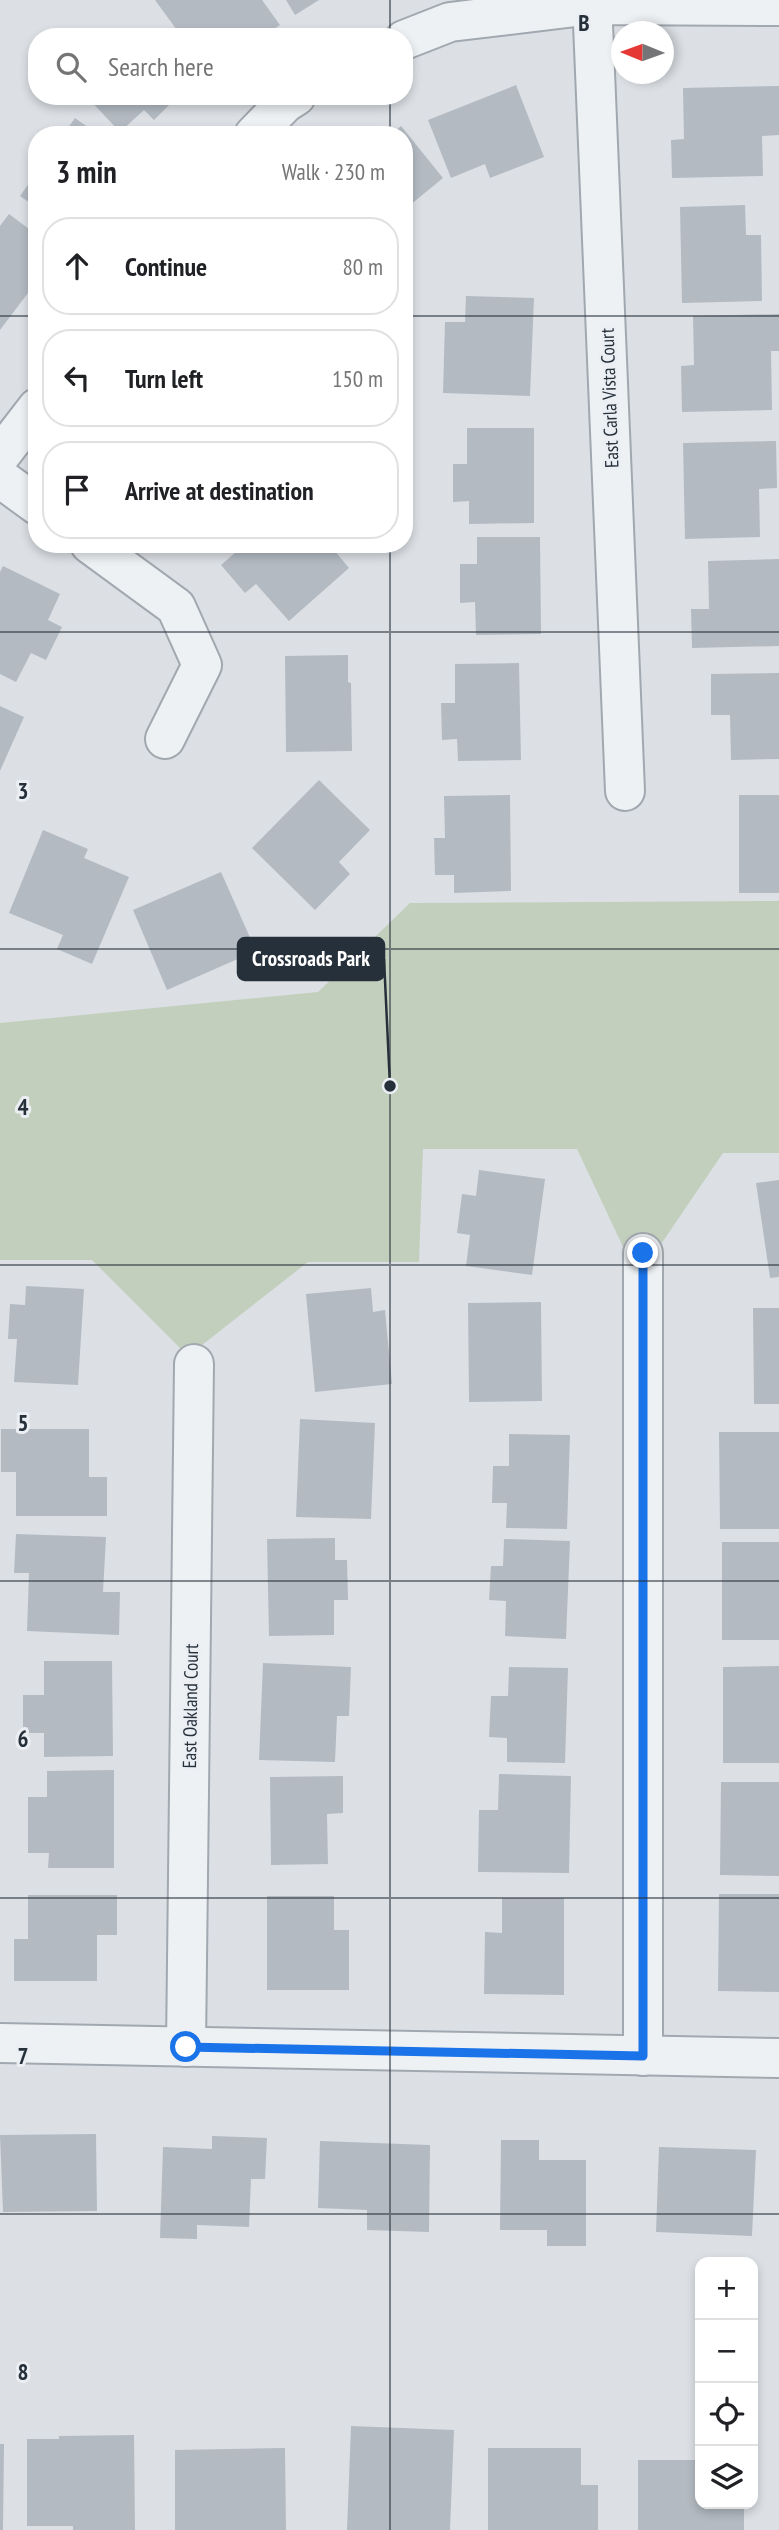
<!DOCTYPE html>
<html lang="en">
<head>
<meta charset="utf-8">
<style>
	:root { --surface:#fff; --page:#f6f6f6; --text:#202124; --muted:#757577; --line:#e0e0e0 }
	body { margin:0; font-family:"PT Sans Narrow",sans-serif; background:var(--page); color:var(--text) }
	.controls { position:absolute; right:21px; bottom:21px; display:grid; overflow:hidden; border-radius:14px; box-shadow:0 4px 10px #0003 }
	.controls button { width:63px; height:63px; display:grid; place-items:center; padding:0; border:0; border-bottom:2px solid var(--line); background:var(--surface); color:var(--text); font:35px sans-serif }
	.compass { position:absolute; left:611px; top:21px; width:63px; height:63px; border-radius:50%; background:var(--surface); box-shadow:0 4px 10px #0003; rotate:271deg }
	.stop { position:absolute; width:21px; height:21px; margin:-16px; border:5px solid #1a73e8; border-radius:50%; background:#fff }
	.stop.end { background:#1a73e8; border-color:#fff; box-shadow:0 2px 7px #0008 }
	.list { margin:0; padding:0; list-style:none }
	h2 { display:flex; justify-content:space-between; align-items:center; height:91px; margin:0; padding:0 28px; font-size:30px }
	h2 small { font-size:23px; font-weight:400; color:var(--muted) }
	.list li { display:grid; grid-template-columns:46px 1fr auto; gap:21px; align-items:center; box-sizing:border-box; height:98px; margin:0 14px 14px; padding:0 14px; border:2px solid var(--line); border-radius:28px }
	.list b { display:block; font-size:26px; white-space:nowrap }
	.list em { font-size:23px; font-style:normal; color:var(--muted) }
	.icon { flex:none; width:38px; height:38px; fill:none; stroke:currentColor; stroke-width:2; stroke-linecap:round; stroke-linejoin:round }
	.map { position:relative; flex:none; width:779px; height:2530px; overflow:hidden }
	.search { position:absolute; background:var(--surface); box-shadow:0 4px 10px #0003; left:28px; top:28px; width:385px; height:77px; display:flex; align-items:center; gap:18px; box-sizing:border-box; padding:0 24px; border-radius:28px; color:var(--muted); font-size:26px }
	.panel { position:absolute; background:var(--surface); box-shadow:0 4px 10px #0003; left:28px; top:126px; width:385px; height:427px; border-radius:28px }
	.map>svg:first-child { display:block }
</style>
</head>
<body>
<div class="map">
<svg width="779" height="2530" viewBox="0 0 779 2530">
	<rect width="100%" height="100%" fill="#dce0e5"/>
	<polygon fill="#c3cfbd" points="779,901 779,1153 723,1153 655,1253 624,1249 577,1149 423,1149 419,1262 308,1262 188,1356 92,1260 0,1260 0,1023 318,992 410,903"/>
	<g fill="#b3bac2">
		<polygon points="155,0 262,0 280,25 263,37 240,37 237,34 233,37 182,37"/>
		<polygon points="286,0 319,0 295,15"/>
		<polygon points="516,85 544,157 490,178 485,164 451,178 428,120"/>
		<polygon points="779,86 779,135 762,136 763,176 672,178 671,140 684,139 683,88"/>
		<polygon points="86,96 178,96 154,120 144,110 120,132"/>
		<polygon points="75,118 99,135 63,135"/>
		<polygon points="401,126 443,178 404,210 404,135 391,135"/>
		<polygon points="37,172 37,208 20,196"/>
		<polygon points="745,205 746,235 761,235 762,301 682,303 680,207"/>
		<polygon points="9,214 37,235 37,281 0,330 0,226"/>
		<polygon points="466,296 534,298 530,396 443,393 445,322 465,322"/>
		<polygon points="779,314 779,351 771,351 772,410 682,412 681,366 694,365 693,316"/>
		<polygon points="467,428 534,428 534,523 469,524 469,501 453,502 453,464 467,464"/>
		<polygon points="776,441 777,488 759,489 760,537 685,539 683,443"/>
		<polygon points="477,537 540,537 541,634 476,635 475,602 460,603 460,564 477,564"/>
		<polygon points="245,544 329,544 349,568 289,621 256,584 245,593 221,565"/>
		<polygon points="779,559 779,646 692,648 691,609 709,609 708,561"/>
		<polygon points="3,566 60,594 48,620 62,627 46,660 31,653 16,682 0,674 0,572"/>
		<polygon points="348,655 348,682 351,683 352,751 286,752 285,656"/>
		<polygon points="519,663 521,760 458,761 457,739 442,740 441,703 455,703 455,664"/>
		<polygon points="779,673 779,759 731,760 730,715 711,715 711,674"/>
		<polygon points="0,706 24,717 0,771"/>
		<polygon points="319,780 370,830 339,862 350,874 315,910 252,848"/>
		<polygon points="510,795 511,891 454,893 454,875 435,875 434,838 445,838 444,796"/>
		<rect x="739" y="795" width="40" height="98"/>
		<polygon points="43,830 88,849 84,858 129,877 92,964 57,949 63,935 9,913"/>
		<polygon points="221,872 256,951 167,990 133,910"/>
		<polygon points="479,1170 545,1179 532,1275 466,1266 470,1235 457,1233 462,1194 476,1196"/>
		<polygon points="779,1180 779,1277 770,1278 756,1183"/>
		<polygon points="26,1286 84,1289 78,1385 14,1382 17,1339 8,1339 10,1304 25,1305"/>
		<polygon points="371,1288 373,1312 385,1310 392,1384 315,1392 306,1294"/>
		<polygon points="541,1302 542,1401 469,1402 468,1303"/>
		<polygon points="753,1308 779,1308 779,1404 754,1404"/>
		<polygon points="300,1419 375,1423 371,1519 296,1517"/>
		<polygon points="1,1429 89,1429 89,1477 107,1477 107,1516 16,1516 16,1472 1,1472"/>
		<polygon points="719,1432 779,1432 779,1529 720,1529"/>
		<polygon points="509,1434 570,1435 567,1529 506,1528 507,1503 492,1503 493,1466 509,1466"/>
		<polygon points="16,1534 106,1537 103,1592 120,1592 119,1635 27,1631 29,1573 14,1573"/>
		<polygon points="335,1538 335,1560 347,1560 348,1600 334,1600 334,1635 269,1636 267,1539"/>
		<polygon points="504,1539 570,1541 566,1639 505,1636 506,1601 489,1600 491,1566 503,1566"/>
		<rect x="722" y="1542" width="57" height="98"/>
		<polygon points="44,1661 112,1661 113,1756 44,1757 44,1733 23,1733 23,1695 44,1695"/>
		<polygon points="263,1663 351,1667 349,1716 337,1716 335,1762 259,1760"/>
		<polygon points="779,1666 779,1763 723,1763 723,1667"/>
		<polygon points="509,1667 568,1668 565,1763 507,1762 507,1738 489,1737 491,1696 508,1696"/>
		<polygon points="114,1770 114,1868 48,1868 49,1853 28,1853 28,1797 47,1797 47,1771"/>
		<polygon points="499,1774 571,1776 569,1873 478,1872 479,1810 498,1810"/>
		<polygon points="343,1776 343,1813 327,1814 328,1864 271,1865 270,1777"/>
		<polygon points="721,1782 779,1782 779,1876 720,1875"/>
		<polygon points="719,1894 779,1894 779,1992 718,1991"/>
		<polygon points="28,1895 117,1895 117,1935 97,1935 97,1981 14,1981 14,1939 28,1939"/>
		<polygon points="267,1896 334,1896 334,1930 349,1930 349,1990 267,1990"/>
		<polygon points="502,1898 564,1898 564,1995 484,1994 485,1932 502,1933"/>
		<polygon points="96,2134 97,2211 3,2212 0,2135"/>
		<polygon points="212,2136 267,2138 265,2179 251,2179 249,2227 197,2225 197,2239 160,2238 163,2147 212,2149"/>
		<polygon points="501,2140 539,2140 539,2160 586,2160 586,2246 547,2246 547,2230 500,2230"/>
		<polygon points="320,2141 430,2145 429,2232 367,2230 367,2210 318,2208"/>
		<polygon points="659,2147 756,2150 752,2236 656,2232"/>
		<polygon points="351,2426 454,2430 450,2530 347,2530"/>
		<polygon points="134,2435 135,2530 73,2530 73,2526 27,2526 27,2439 59,2439 59,2436"/>
		<polygon points="0,2444 4,2444 3,2530 0,2530"/>
		<polygon points="285,2448 286,2530 175,2530 175,2450"/>
		<polygon points="488,2448 581,2448 581,2485 598,2485 598,2530 488,2530"/>
		<polygon points="638,2460 700,2460 700,2504 744,2504 744,2530 638,2530"/>
	</g>
	<g fill="none" stroke-linecap="round" stroke-linejoin="round">
		<g stroke="#a2a8af" stroke-width="42">
			<g id="street">
				<polyline points="592,0 625,791"/>
				<polyline points="404,40 450,22 592,5 779,6"/>
				<polyline points="254,135 285,103 296,96"/>
				<polyline points="0,456 37,408"/>
				<polyline points="0,478 37,505"/>
				<polyline points="90,544 176,607 202,665 165,739"/>
				<polyline points="643,1253 643,2056"/>
				<polyline points="0,2043 779,2058"/>
				<polyline points="186,2047 194,1364"/>
			</g>
		</g>
		<use href="#street" stroke="#eef1f4" stroke-width="38"/>
	</g>
	<g fill="none" stroke-linecap="round" stroke-linejoin="round">
		<polyline stroke="#1a73e8" stroke-width="9" points="186,2047 643,2056 643,1253"/>
	</g>
	<path fill="none" stroke="#26303b" stroke-width="2" stroke-opacity="0.55" d="M390 0V37M390 96V135M0 316H37M404 316H779M390 544V2530M0 632H779M0 949H779M0 1265H779M0 1581H779M0 1898H779M0 2214H779"/>
	<g text-anchor="middle" stroke-width="6" stroke-linejoin="round" paint-order="stroke">
		<g font-size="19" fill="#26303b" stroke="#ebeff3">
			<text transform="translate(609 398) rotate(-92)" y="7">East Carla Vista Court</text>
			<text transform="translate(190 1706) rotate(-89)" y="7">East Oakland Court</text>
		</g>
	</g>
	<g font-size="23" text-anchor="middle" font-weight="bold" fill="#26303b" stroke="#ebeff3" stroke-width="6" stroke-linejoin="round" paint-order="stroke">
		<text x="584" y="31">B</text>
		<text x="23" y="799">3</text>
		<text x="23" y="1115">4</text>
		<text x="23" y="1431">5</text>
		<text x="23" y="1747">6</text>
		<text x="23" y="2064">7</text>
		<text x="23" y="2380">8</text>
	</g>
	<path fill="none" stroke="#26303b" stroke-width="2.5" d="M390 1086L384 959"/>
	<circle fill="#26303b" stroke="#ebeff3" stroke-width="2.5" cx="390" cy="1086" r="7"/>
	<rect fill="#26303b" stroke="#26303b" stroke-width="2.5" x="238" y="938" width="146" height="42" rx="7"/>
	<g font-size="21" text-anchor="middle" font-weight="bold" fill="#fff">
		<text x="311" y="966">Crossroads Park</text>
	</g>
</svg>
<div class="controls">
<button>+</button>
<button>−</button>
<button><svg class="icon" aria-label="locate" viewBox="0 0 24 24"><circle cx="12" cy="12" r="6"/><path d="M12 2v4M12 18v4M2 12h4M18 12h4"/></svg></button>
<button><svg class="icon" aria-label="layers" viewBox="0 0 24 24"><path d="M12 4l9 5-9 5-9-5zM3 14l9 5 9-5"/></svg></button>
</div>
<svg class="compass" viewBox="-18 -18 36 36"><path d="M0-13l5 13h-10z" fill="#e53935"/><path d="M0 13l5-13h-10z" fill="#757577"/></svg>
<div class="stop" style="left:186px;top:2047px"></div>
<div class="stop end" style="left:643px;top:1253px"></div>
<div class="search"><svg class="icon" aria-label="search" viewBox="0 0 24 24"><circle cx="10" cy="10" r="6"/><path d="M15 15l6 6"/></svg>Search here</div>
<section class="panel">
<h2>3 min<small>Walk · 230 m</small></h2>
<ul class="list">
<li><svg class="icon" aria-label="ahead" viewBox="0 0 24 24"><path d="M12 20V5M6 11l6-6 6 6"/></svg><div><b>Continue</b></div><em>80 m</em></li>
<li><svg class="icon" aria-label="left" viewBox="0 0 24 24"><path d="M17 20v-9H6M10 6l-5 5 5 5"/></svg><div><b>Turn left</b></div><em>150 m</em></li>
<li><svg class="icon" aria-label="arrive" viewBox="0 0 24 24"><path d="M6 21V4h12l-3 4 3 4H6"/></svg><div><b>Arrive at destination</b></div></li>
</ul>
</section>
</div>
</body>
</html>
